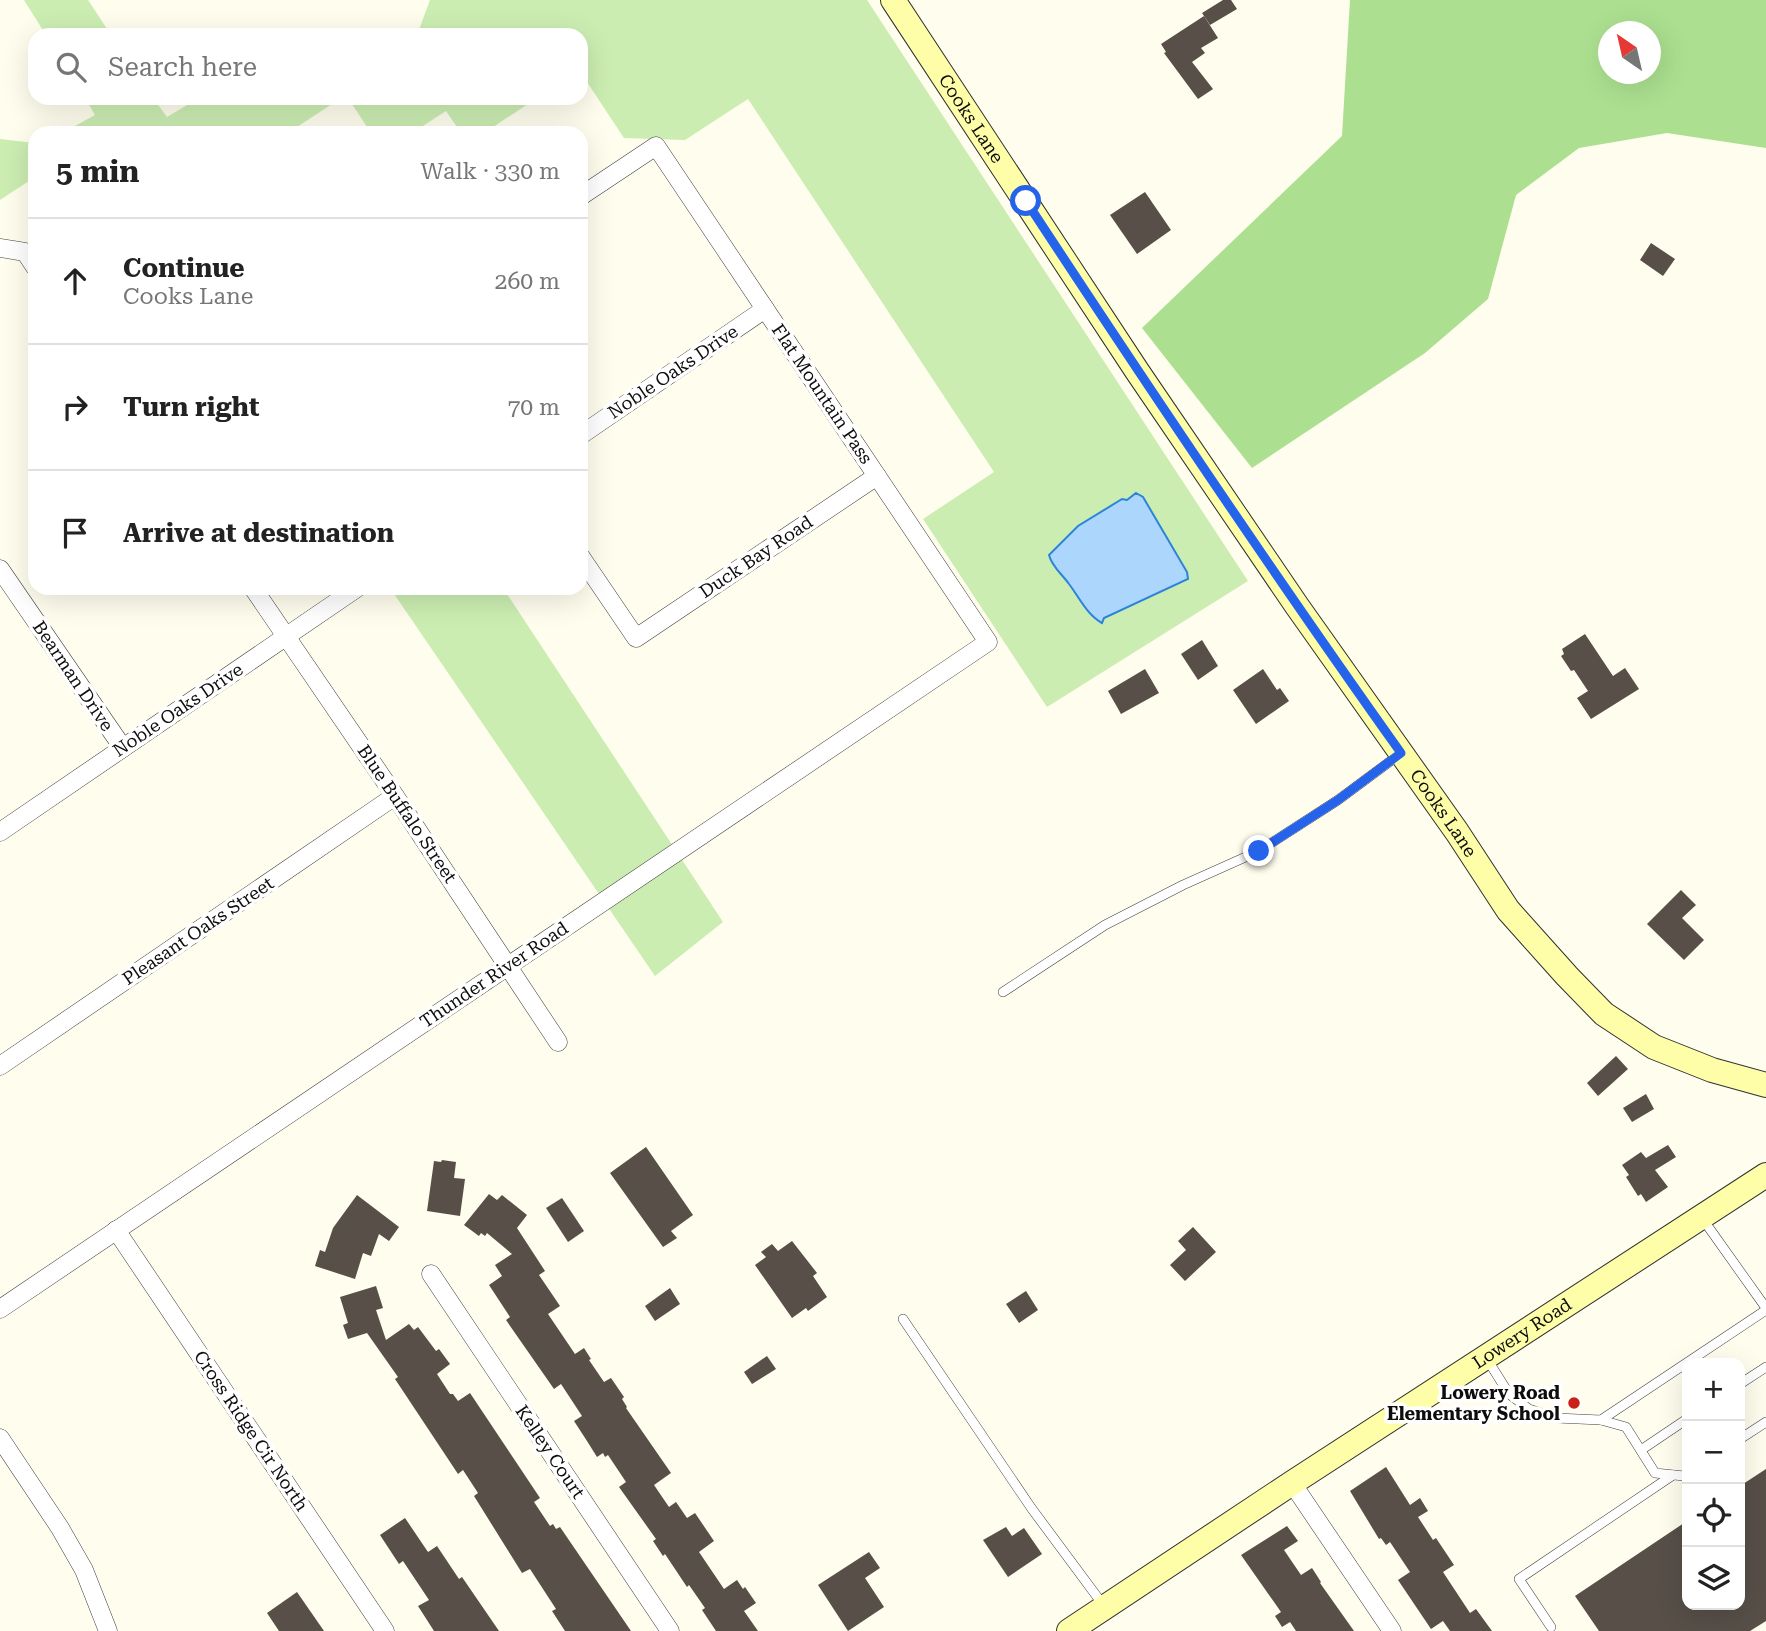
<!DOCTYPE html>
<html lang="en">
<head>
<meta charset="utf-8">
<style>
	:root { --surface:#fff; --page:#f6f6f6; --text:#222; --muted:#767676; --line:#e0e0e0 }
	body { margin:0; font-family:"Roboto Serif",serif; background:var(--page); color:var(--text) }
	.controls { position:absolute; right:21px; bottom:21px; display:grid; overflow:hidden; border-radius:14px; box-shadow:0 7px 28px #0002 }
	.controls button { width:63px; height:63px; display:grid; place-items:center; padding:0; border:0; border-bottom:2px solid var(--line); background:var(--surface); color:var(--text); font:35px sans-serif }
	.compass { position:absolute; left:1598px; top:21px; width:63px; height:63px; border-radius:50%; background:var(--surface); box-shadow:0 7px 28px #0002; rotate:326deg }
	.stop { position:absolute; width:21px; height:21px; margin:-16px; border:5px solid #2563eb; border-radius:50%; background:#fff }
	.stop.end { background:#2563eb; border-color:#fff; box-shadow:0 2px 7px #0008 }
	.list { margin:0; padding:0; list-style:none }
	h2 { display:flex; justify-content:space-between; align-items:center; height:91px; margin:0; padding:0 28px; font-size:30px }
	h2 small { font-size:23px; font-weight:400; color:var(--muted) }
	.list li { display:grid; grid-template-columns:46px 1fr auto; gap:21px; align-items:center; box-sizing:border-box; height:126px; padding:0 28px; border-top:2px solid var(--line) }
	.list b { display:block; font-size:26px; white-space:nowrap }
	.list p { margin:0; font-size:23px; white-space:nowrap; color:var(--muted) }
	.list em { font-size:23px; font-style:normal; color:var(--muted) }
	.icon { flex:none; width:38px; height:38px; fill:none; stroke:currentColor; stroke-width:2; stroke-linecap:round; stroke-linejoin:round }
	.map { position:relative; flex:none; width:1766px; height:1631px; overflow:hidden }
	.search { position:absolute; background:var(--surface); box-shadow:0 7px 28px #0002; left:28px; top:28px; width:560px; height:77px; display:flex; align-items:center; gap:18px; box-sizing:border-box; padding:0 24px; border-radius:21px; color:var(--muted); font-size:26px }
	.panel { position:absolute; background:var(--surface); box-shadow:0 7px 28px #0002; left:28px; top:126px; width:560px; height:469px; border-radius:21px }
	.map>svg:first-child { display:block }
</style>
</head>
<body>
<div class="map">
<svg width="1766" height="1631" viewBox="0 0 1766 1631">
	<rect width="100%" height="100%" fill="#fffded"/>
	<g fill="#cbedb2">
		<polygon points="24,0 88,0 111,35 46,35"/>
		<polygon points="430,0 867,0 1248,581 1047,707 923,519 994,472 748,99 685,140 624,138 581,73 581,35 417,35"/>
		<polygon points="85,98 153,98 167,117 199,98 341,98 288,133 62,133 95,115"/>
		<polygon points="348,98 537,98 484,133 461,133 446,111 412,133 371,133"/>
		<polygon points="0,139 35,143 35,177 0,200"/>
		<polygon points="390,588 503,588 723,922 655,976"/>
	</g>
	<path fill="#ace090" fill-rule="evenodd" d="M1350 0H1766V148L1667 133 1579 148 1516 195 1488 299 1425 353 1252 468 1142 328 1342 136ZM1608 32H1650V74H1608Z"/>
	<path fill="#acd6fc" stroke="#2b83da" stroke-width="2" d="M1136 493 1143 497 1187 572 1188 579 1104 618 1102 623C1087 615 1079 597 1069 584 1062 574 1052 567 1049 555L1078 526 1122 499 1127 500Z"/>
	<g fill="#574f48">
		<polygon points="1223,0 1231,0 1237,9 1210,25 1202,13"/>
		<polygon points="1204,16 1218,38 1201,48 1205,53 1192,62 1213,89 1198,99 1164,53 1166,52 1161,44"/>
		<polygon points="1145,192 1171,230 1137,254 1110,215"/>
		<polygon points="1651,243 1675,259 1663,276 1640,260"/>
		<polygon points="1585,634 1613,676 1625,668 1639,689 1591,719 1577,698 1588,691 1574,670 1571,671 1561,656 1564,654 1562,649"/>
		<polygon points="1202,640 1218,666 1198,680 1181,654"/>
		<polygon points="1145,669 1159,693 1121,714 1108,691"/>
		<polygon points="1263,669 1277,690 1280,688 1289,701 1256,724 1233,690"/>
		<polygon points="1681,890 1696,905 1682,918 1704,940 1684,960 1647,924"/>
		<polygon points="1616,1056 1628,1069 1598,1096 1587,1083"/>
		<polygon points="1646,1094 1654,1109 1632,1122 1623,1108"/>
		<polygon points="1668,1145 1676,1157 1655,1170 1668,1187 1646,1202 1641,1194 1638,1196 1626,1177 1629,1175 1622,1165 1641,1152 1646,1158"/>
		<polygon points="646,1147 693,1215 671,1231 677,1238 663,1247 610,1173"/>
		<polygon points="442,1160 456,1162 454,1178 465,1179 460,1216 427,1211 434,1161 441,1162"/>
		<polygon points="489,1194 497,1200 502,1195 527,1215 517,1228 545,1271 539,1275 560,1306 548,1314 575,1354 584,1348 591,1359 589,1360 604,1382 611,1378 624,1397 622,1399 627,1407 626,1408 671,1473 654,1485 669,1507 676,1502 687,1518 695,1513 714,1541 699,1552 724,1589 737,1580 743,1589 745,1587 756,1603 744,1611 758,1631 716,1631 702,1610 705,1608 689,1585 687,1587 665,1554 663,1556 653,1541 656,1539 619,1487 626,1482 608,1455 605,1457 603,1453 597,1457 587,1441 574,1421 582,1416 561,1384 554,1389 506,1320 510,1317 489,1285 502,1276 495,1265 512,1254 487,1233 485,1236 481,1233 479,1236 464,1225"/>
		<polygon points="357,1195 399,1227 389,1241 379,1234 371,1256 363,1253 355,1279 315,1266 320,1250 325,1252 333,1228"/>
		<polygon points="562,1198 584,1231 568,1242 546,1208"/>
		<polygon points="1193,1227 1216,1252 1185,1281 1170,1265 1186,1250 1178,1241"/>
		<polygon points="792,1241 817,1273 813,1276 827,1297 808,1311 806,1308 792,1318 755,1265 766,1257 761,1252 772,1244 778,1251"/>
		<polygon points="376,1286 383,1308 376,1310 386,1340 409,1324 414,1330 418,1327 436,1351 439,1349 450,1364 437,1374 450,1394 453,1394 458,1401 470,1393 540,1498 534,1502 550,1526 553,1524 556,1529 560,1527 631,1631 565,1631 552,1611 556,1609 530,1569 522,1573 474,1496 478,1493 463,1470 458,1474 395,1379 398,1377 367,1333 348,1339 343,1325 348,1323 340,1297"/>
		<polygon points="670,1288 680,1304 655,1321 645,1306"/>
		<polygon points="1026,1291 1038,1310 1019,1323 1006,1304"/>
		<polygon points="767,1356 776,1369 752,1384 744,1372"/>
		<polygon points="1386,1467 1410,1505 1420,1498 1428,1511 1418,1517 1433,1540 1436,1538 1454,1565 1443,1572 1470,1613 1476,1609 1492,1631 1450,1631 1443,1621 1431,1629 1398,1580 1410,1572 1390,1542 1386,1545 1381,1538 1379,1539 1350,1491"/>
		<polygon points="1766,1469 1766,1621 1750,1631 1599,1631 1575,1596 1687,1521 1687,1605 1740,1605 1740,1486"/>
		<polygon points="405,1518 428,1552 437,1546 459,1579 462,1577 499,1631 434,1631 418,1606 429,1600 403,1561 399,1564 380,1535"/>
		<polygon points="1287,1526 1298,1541 1284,1550 1301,1575 1312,1568 1321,1582 1320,1583 1354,1631 1296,1631 1290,1622 1282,1627 1275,1616 1281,1612 1241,1555"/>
		<polygon points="1006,1527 1012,1536 1024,1528 1042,1554 1008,1577 983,1540"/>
		<polygon points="869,1552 880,1568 865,1578 884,1607 848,1631 818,1585"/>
		<polygon points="297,1592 324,1631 279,1631 267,1613"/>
	</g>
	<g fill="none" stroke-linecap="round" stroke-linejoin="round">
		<g stroke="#404040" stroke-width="10">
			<g id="lane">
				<polyline points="1003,992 1105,925 1183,885 1259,851 1338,800 1400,754"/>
				<polyline points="1702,1218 1766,1308"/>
				<polyline points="903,1319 1032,1509 1104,1606"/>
				<polyline points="1487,1359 1509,1394 1529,1409 1556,1418 1601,1420 1626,1427 1655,1473 1684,1476 1687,1474"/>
				<polyline points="1740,1384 1766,1367"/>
				<polyline points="1601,1420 1766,1310"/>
				<polyline points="1740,1439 1766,1422"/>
				<polyline points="1641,1450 1687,1419"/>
				<polyline points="1551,1627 1519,1579 1673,1475"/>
			</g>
		</g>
		<g stroke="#404040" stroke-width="19">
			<g id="street">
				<polyline points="0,248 25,252 35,267"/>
				<polyline points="581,435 765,309"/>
				<polyline points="581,557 636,638 877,476"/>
				<polyline points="0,569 123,748"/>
				<polyline points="253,588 395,796 558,1042"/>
				<polyline points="0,832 357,588"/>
				<polyline points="0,1066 395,796"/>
				<polyline points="116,1230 385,1631"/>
				<polyline points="431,1274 670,1631"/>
				<polyline points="0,1309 988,642 656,146 581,196"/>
				<polyline points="0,1438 60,1528 84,1570 108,1631"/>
				<polyline points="1292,1483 1392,1631"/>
			</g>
		</g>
		<g stroke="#2f2f2f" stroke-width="26">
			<g id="secondary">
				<path id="s1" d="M893 0 1137 371 1297 606 1457 832 1508 910 1567 976 1604 1014 1654 1047 1712 1070 1766 1085"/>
				<path id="s2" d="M1069 1631 1292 1483 1766 1175"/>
			</g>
		</g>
		<use href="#lane" stroke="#fff" stroke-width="9"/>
		<use href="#street" stroke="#fff" stroke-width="18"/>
		<use href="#secondary" stroke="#fffea8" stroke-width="24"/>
	</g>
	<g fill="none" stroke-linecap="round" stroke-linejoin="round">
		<path stroke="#2563eb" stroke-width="9" d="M1026 201C1148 387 1272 572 1401 753L1338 800 1259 851"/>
	</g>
	<circle fill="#ca2017" stroke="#fff" stroke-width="2.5" cx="1574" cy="1403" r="7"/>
	<g text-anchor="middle" stroke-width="7" stroke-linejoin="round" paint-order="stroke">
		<g font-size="18" fill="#0d0d0d" stroke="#fff">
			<text dy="6" stroke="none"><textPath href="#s1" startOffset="142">Cooks Lane</textPath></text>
			<text transform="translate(673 372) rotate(-34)" y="6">Noble Oaks Drive</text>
			<text transform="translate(822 394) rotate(56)" y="6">Flat Mountain Pass</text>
			<text transform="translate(756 557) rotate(-34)" y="6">Duck Bay Road</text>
			<text transform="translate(73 676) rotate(56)" y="6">Bearman Drive</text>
			<text transform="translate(178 710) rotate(-34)" y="6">Noble Oaks Drive</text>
			<text transform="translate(407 814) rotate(56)" y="6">Blue Buffalo Street</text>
			<text dy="6" stroke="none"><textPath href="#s1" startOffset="982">Cooks Lane</textPath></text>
			<text transform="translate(198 931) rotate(-34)" y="6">Pleasant Oaks Street</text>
			<text transform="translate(494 975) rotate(-34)" y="6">Thunder River Road</text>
			<text dy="6" stroke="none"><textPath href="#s2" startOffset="542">Lowery Road</textPath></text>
			<text transform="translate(251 1431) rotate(56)" y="6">Cross Ridge Cir North</text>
			<text transform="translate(550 1452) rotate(56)" y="6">Kelley Court</text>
		</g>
		<g font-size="18" font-weight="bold" fill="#0d0d0d" stroke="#fff" text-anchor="end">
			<text x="1560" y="1399">Lowery Road<tspan x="1560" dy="21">Elementary School</tspan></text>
		</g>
	</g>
</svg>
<div class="controls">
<button>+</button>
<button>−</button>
<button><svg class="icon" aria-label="locate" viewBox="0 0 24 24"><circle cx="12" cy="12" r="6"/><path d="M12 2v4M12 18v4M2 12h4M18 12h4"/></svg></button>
<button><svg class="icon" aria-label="layers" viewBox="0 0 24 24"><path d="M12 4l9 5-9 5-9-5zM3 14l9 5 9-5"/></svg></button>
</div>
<svg class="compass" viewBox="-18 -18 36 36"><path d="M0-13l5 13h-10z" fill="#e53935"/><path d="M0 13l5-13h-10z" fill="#767676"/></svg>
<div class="stop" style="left:1026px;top:201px"></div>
<div class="stop end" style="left:1259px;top:851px"></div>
<div class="search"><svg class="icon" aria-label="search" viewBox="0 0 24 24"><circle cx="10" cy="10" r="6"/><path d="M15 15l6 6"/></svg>Search here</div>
<section class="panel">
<h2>5 min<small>Walk · 330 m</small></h2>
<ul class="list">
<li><svg class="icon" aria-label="ahead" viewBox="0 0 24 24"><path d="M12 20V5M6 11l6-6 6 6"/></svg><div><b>Continue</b><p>Cooks Lane</p></div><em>260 m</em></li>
<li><svg class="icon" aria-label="right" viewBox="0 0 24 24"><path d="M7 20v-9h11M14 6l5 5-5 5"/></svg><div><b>Turn right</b></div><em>70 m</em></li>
<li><svg class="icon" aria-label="arrive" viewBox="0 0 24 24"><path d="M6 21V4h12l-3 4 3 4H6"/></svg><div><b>Arrive at destination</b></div></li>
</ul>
</section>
</div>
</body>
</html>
